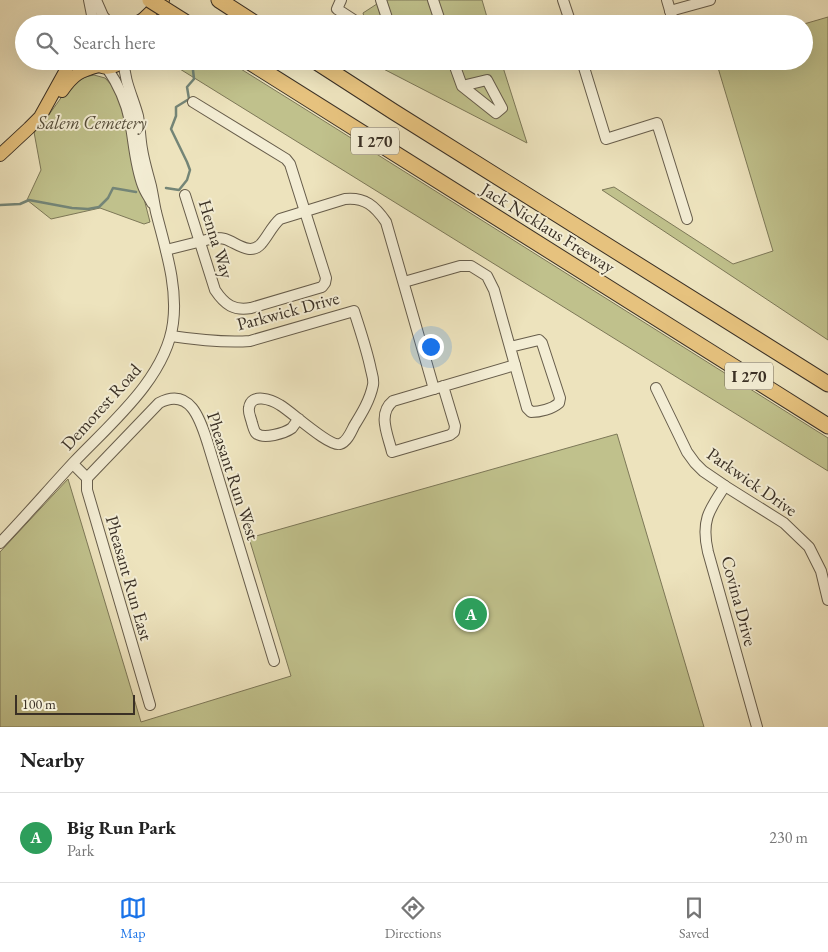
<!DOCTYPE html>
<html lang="en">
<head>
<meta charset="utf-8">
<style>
	:root { --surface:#fff; --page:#f2f2f2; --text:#222; --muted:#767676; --line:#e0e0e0; --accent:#1a73e8 }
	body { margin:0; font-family:"EB Garamond",serif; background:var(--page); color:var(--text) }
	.scale { position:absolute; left:15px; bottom:12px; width:120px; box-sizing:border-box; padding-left:5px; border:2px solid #3a3025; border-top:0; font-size:14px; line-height:18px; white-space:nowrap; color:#3a3025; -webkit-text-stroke:4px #f3edd4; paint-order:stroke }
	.you { position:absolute; left:430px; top:346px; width:18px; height:18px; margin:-12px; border:4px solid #fff; border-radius:50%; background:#1a73e8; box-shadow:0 0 0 8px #1a73e833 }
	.badge { display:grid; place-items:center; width:32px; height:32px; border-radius:50%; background:var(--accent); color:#fff; font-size:16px; font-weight:700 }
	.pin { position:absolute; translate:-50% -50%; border:2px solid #fff; box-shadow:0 1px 5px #0006 }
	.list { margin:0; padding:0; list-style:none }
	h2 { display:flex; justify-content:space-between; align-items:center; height:65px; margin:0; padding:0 20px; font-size:21px }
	h2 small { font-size:16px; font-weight:400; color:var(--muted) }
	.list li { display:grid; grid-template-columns:32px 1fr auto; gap:15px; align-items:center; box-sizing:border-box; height:90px; padding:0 20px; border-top:1px solid var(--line) }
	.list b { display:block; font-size:19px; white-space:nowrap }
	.list p { margin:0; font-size:16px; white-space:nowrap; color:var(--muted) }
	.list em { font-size:16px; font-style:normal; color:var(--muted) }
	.icon { flex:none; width:28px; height:28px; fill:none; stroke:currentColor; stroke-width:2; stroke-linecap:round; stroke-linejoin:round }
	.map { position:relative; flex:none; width:828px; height:727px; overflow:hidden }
	.search { position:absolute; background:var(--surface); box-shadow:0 5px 20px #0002; left:15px; right:15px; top:15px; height:55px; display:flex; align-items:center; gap:12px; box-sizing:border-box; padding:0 18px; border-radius:28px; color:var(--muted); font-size:19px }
	.sheet { height:155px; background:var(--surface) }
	nav { display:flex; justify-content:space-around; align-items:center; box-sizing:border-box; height:70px; border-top:1px solid var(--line); background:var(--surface); font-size:14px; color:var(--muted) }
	nav a { display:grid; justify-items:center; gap:2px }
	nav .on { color:var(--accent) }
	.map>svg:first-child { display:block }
</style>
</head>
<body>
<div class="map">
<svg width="828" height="727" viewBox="0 0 828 727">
	<rect width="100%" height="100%" fill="#ede3bd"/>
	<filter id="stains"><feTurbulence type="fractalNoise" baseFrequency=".004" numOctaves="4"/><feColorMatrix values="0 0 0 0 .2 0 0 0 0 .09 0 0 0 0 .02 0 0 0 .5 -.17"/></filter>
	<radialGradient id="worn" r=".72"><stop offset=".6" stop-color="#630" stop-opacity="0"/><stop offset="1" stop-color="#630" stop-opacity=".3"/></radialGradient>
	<g fill="#c0c18c" stroke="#7d7858">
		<polygon points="383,0 482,0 489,24 366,24 363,13"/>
		<polygon points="828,17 828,340 602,190 614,187 733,264 773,251 716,61 804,61 804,24"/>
		<polygon points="167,61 228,61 297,104 828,438 828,471"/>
		<polygon points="368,61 501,61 527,143"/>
		<polygon points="94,75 105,78 115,89 124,110 133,156 150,222 144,224 100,208 51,219 27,200 41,170 34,132 48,116 68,88 81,78"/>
		<polygon points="617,434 704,727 0,727 0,552 68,479 141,722 291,676 249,538"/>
	</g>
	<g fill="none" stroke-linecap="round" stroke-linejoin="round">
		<g stroke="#748577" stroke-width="2.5">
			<polyline points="166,188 179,190 187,180 190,170 187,162 171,129 176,116 176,107 189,99 187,87 194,79 193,70"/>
			<polyline points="0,205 20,204 29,200 72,208 88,209 99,207 108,198 113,188 136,192"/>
		</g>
		<g stroke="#675d4b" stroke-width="12">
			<g id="minor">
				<polyline points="89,0 92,15 93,24"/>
				<polyline points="96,0 103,16 110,24"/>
				<polyline points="341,0 337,9 360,24"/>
				<polyline points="381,0 389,24"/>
				<polyline points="433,0 441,24"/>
				<polyline points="563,0 571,24"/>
				<polyline points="667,0 674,24"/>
				<polyline points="670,11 710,0"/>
				<polyline points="453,61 462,86 496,113 502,108 487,80 462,86"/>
				<polyline points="582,61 606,139 657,123 687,219"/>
				<path d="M107 68C118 84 126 101 130 121 134 142 135 165 143 186 145 192 149 197 152 203"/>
				<path d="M185 195 215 290C225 305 234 311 251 308L322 287 325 283 326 278 290 164 286 159 193 102"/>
				<path d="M166 250 214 238C218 238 222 238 225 239 237 243 250 256 261 244 268 236 272 226 280 219L345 199C365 197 375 206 386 222L434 389"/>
				<path d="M404 282 460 266H471L487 276 494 290 527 408 531 412C540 412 552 409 559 403L560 398 542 343 539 340 510 347"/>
				<path d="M171 336C198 340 223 343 250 341L354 311C360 330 367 350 371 370 372 374 374 380 373 385 370 400 362 413 354 426 351 432 347 442 340 444 329 447 292 412 280 405 272 400 251 392 249 408 248 413 251 418 252 423 253 426 254 431 256 433 263 440 285 433 292 428 294 425 297 421 299 419"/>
				<path d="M443 386 455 426 454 432 450 435 392 452C388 435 377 414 393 401L515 365"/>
				<polyline points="656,388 687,452 695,463 703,471 725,486 784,523 809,547 821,571 828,600"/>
				<polyline points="73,464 87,478 87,490 150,705"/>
				<path d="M87 478 159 403C191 386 201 422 208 444L274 661"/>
				<path d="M725 486C708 511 701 522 708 552L757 727"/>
				<path d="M0 543C25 517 49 489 74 462 110 424 166 378 173 323 178 286 165 248 156 212 154 203 153 195 151 186 148 174 144 162 142 149 140 138 140 127 138 116 133 97 124 81 124 61"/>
			</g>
		</g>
		<g stroke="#3a3025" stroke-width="14">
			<g id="major">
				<polyline points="135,24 143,19 163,0"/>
				<path d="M94 63C104 70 114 69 123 61"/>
				<path d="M62 91C74 74 80 71 99 66"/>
				<polyline points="0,155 29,128 40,117 71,61"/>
			</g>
		</g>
		<g stroke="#3a3025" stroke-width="17">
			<g id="highway">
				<polyline points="219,0 256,24"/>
				<polyline points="248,61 828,426"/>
				<polyline points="315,61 394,112 828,384"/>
			</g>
		</g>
		<use href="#minor" stroke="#f3edd4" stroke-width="10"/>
		<use href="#major" stroke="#e6c27e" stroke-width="12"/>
		<use href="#highway" stroke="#e6c27e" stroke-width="15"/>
		<g stroke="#3a3025" stroke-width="17" stroke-linecap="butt">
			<polyline id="highway-bridge" points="150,0 185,22"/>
		</g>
		<use href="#highway-bridge" stroke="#e6c27e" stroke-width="15"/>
	</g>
	<g text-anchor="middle" stroke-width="4" stroke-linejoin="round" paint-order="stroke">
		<g fill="#f3edd4" stroke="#72695a" stroke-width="1">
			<rect x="351" y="127.5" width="48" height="27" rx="4"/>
			<rect x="725" y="362.5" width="48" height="27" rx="4"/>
		</g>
		<g font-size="16" font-weight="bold" fill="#3a3025">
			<text x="375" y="147">I 270</text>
			<text x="749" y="382">I 270</text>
		</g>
		<g font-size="18" font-style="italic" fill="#554d3a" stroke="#f3edd4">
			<text x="92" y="129">Salem Cemetery</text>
		</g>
		<g font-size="18" fill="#3a3025" stroke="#f3edd4">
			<text transform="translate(548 228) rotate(32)" y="6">Jack Nicklaus Freeway</text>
			<text transform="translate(216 239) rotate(73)" y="6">Henna Way</text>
			<text transform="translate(288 311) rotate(-15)" y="6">Parkwick Drive</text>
			<text transform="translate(101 407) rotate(-48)" y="6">Demorest Road</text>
			<text transform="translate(233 476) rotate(72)" y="6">Pheasant Run West</text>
			<text transform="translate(752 482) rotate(35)" y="6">Parkwick Drive</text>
			<text transform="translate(129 578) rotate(74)" y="6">Pheasant Run East</text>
			<text transform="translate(739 601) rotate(75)" y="6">Covina Drive</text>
		</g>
	</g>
	<rect width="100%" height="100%" filter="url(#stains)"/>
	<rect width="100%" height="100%" fill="url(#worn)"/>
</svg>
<div class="scale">100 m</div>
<div class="you"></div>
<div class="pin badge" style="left:471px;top:614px;background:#2e9e5b">A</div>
<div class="search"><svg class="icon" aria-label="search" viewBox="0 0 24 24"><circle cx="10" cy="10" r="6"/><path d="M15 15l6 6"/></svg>Search here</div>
</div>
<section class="sheet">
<h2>Nearby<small></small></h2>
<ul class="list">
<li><span class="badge" style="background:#2e9e5b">A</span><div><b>Big Run Park</b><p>Park</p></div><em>230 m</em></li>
</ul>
</section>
<nav>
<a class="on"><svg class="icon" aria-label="map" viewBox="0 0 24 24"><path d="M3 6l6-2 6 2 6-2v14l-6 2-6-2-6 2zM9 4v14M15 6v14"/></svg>Map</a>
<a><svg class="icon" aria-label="directions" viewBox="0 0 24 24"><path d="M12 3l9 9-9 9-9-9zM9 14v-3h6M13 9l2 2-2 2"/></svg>Directions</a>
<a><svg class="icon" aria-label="saved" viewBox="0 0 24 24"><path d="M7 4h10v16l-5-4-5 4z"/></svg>Saved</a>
</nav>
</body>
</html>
